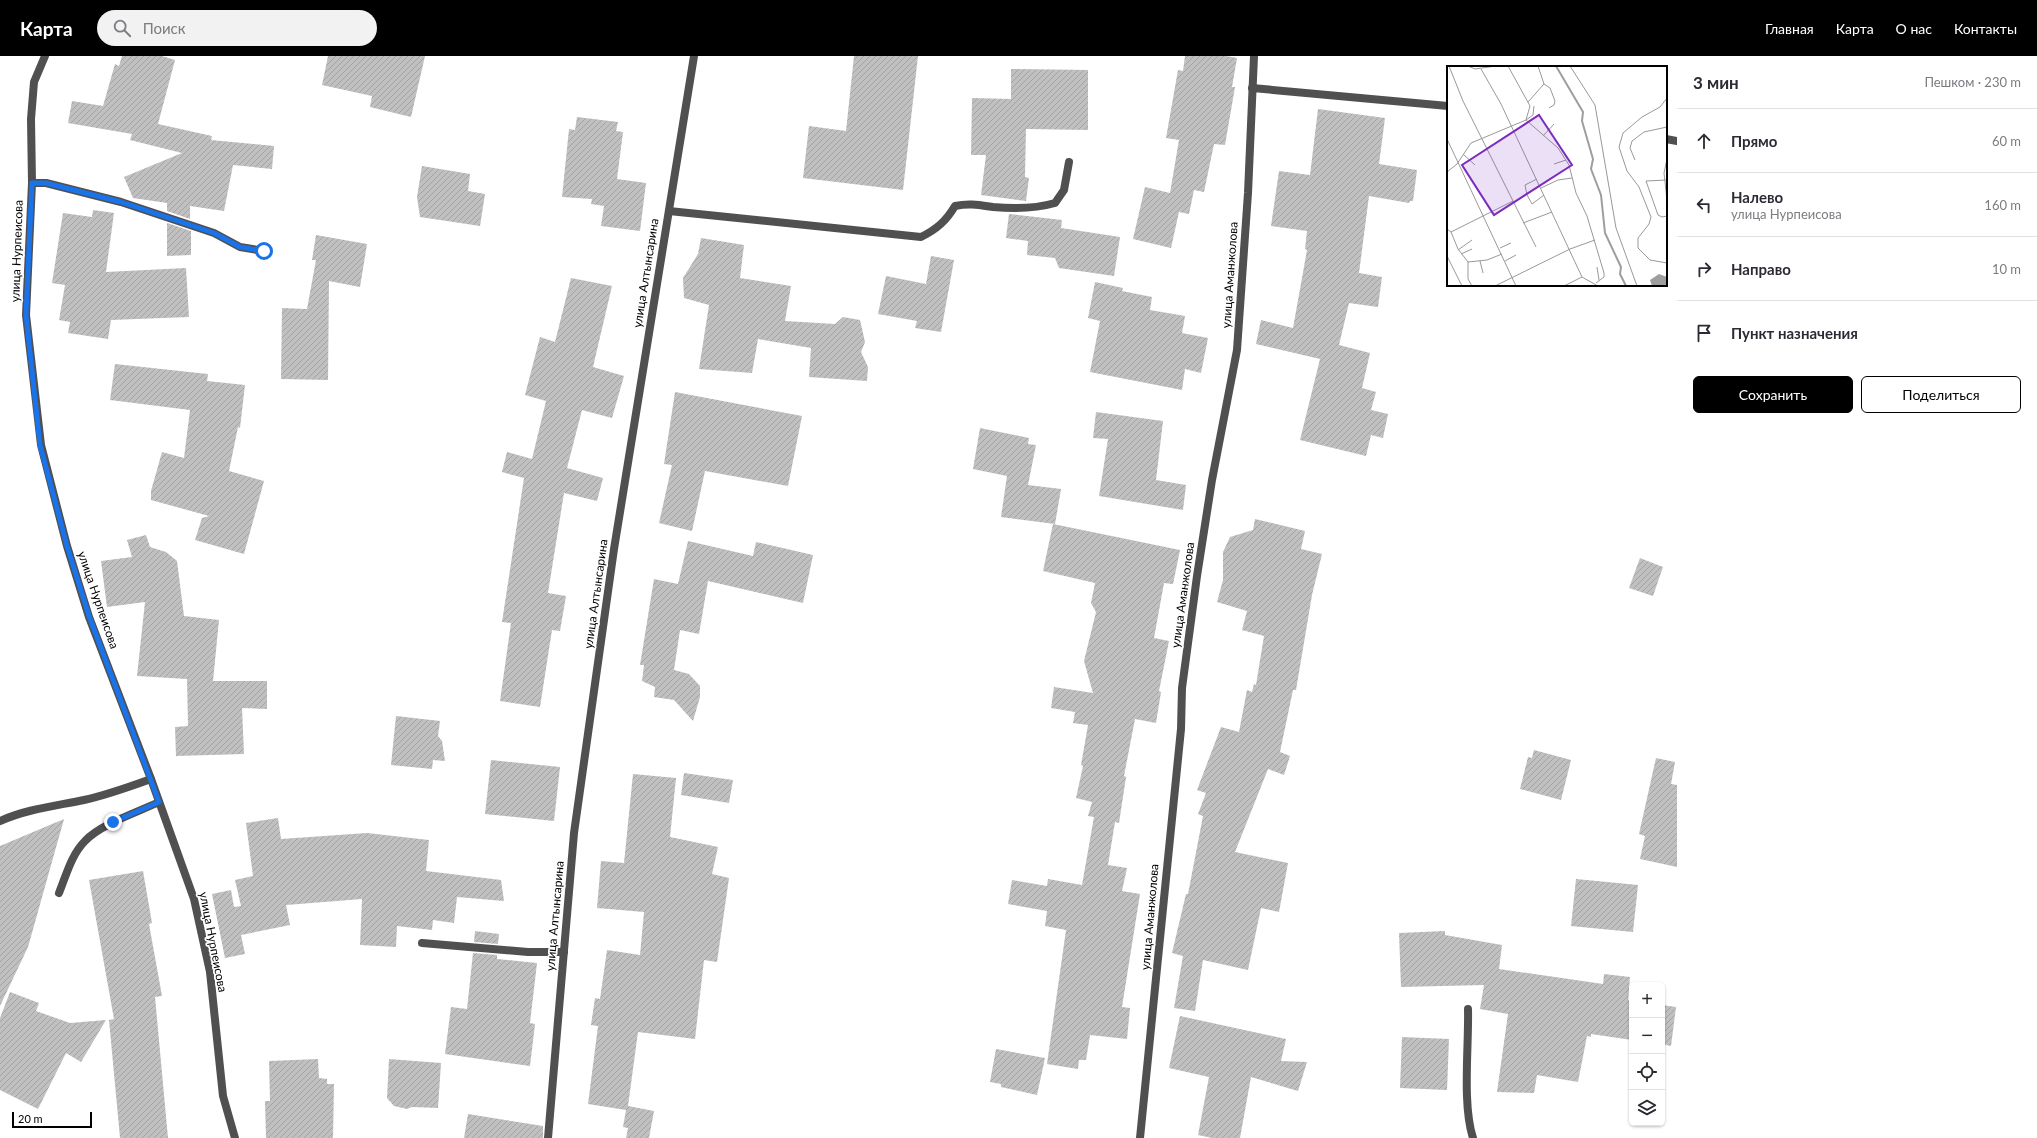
<!DOCTYPE html>
<html lang="ru">
<head>
<meta charset="utf-8">
<style>
	:root { --surface:#fff; --page:#f2f2f3; --text:#2b2b33; --muted:#7c7c81; --line:#e1e1e2; --accent:#000 }
	body { margin:0; font-family:Lato,sans-serif; background:var(--page); color:var(--text) }
	.controls { position:absolute; right:12px; bottom:12px; display:grid; overflow:hidden; border-radius:6px; box-shadow:0 1px 3px #0004 }
	.controls button { width:36px; height:36px; display:grid; place-items:center; padding:0; border:0; border-bottom:1px solid var(--line); background:var(--surface); color:var(--text); font:20px sans-serif }
	.scale { position:absolute; left:12px; bottom:10px; width:80px; box-sizing:border-box; padding-left:4px; border:2px solid #000; border-top:0; font-size:11px; line-height:14px; white-space:nowrap; color:#000; -webkit-text-stroke:3px #fff; paint-order:stroke }
	.stop { position:absolute; width:12px; height:12px; margin:-9px; border:3px solid #1a73e8; border-radius:50%; background:#fff }
	.stop.end { background:#1a73e8; border-color:#fff; box-shadow:0 1px 4px #0008 }
	.list { margin:0; padding:0; list-style:none }
	h2 { display:flex; justify-content:space-between; align-items:center; height:52px; margin:0; padding:0 16px; font-size:17px }
	h2 small { font-size:13px; font-weight:400; color:var(--muted) }
	.list li { display:grid; grid-template-columns:26px 1fr auto; gap:12px; align-items:center; box-sizing:border-box; height:64px; padding:0 16px; border-top:1px solid var(--line) }
	.list b { display:block; font-size:15px; white-space:nowrap }
	.list p { margin:0; font-size:13px; white-space:nowrap; color:var(--muted) }
	.list em { font-size:13px; font-style:normal; color:var(--muted) }
	.actions { display:flex; gap:8px; padding:12px 16px }
	.actions a { flex:1; padding:9px 0; border:1px solid var(--accent); border-radius:6px; text-align:center; font-size:14px; color:var(--accent) }
	.actions .main { background:var(--accent); color:#fff }
	.icon { flex:none; width:22px; height:22px; fill:none; stroke:currentColor; stroke-width:2; stroke-linecap:round; stroke-linejoin:round }
	.map { position:relative; flex:none; width:1677px; height:1082px; overflow:hidden }
	header { display:flex; align-items:center; gap:24px; box-sizing:border-box; height:56px; padding:0 20px; background:var(--accent); color:#fff }
	header strong { font-size:19px }
	nav { display:flex; gap:22px; margin-inline-start:auto; font-size:14px }
	.search { width:280px; height:36px; background:var(--page); display:flex; align-items:center; gap:10px; box-sizing:border-box; padding:0 14px; border-radius:22px; color:var(--muted); font-size:15px }
	main { display:flex }
	aside { flex:1; background:var(--surface) }
	.map>svg:first-child { display:block }
</style>
</head>
<body>
<header>
<strong>Карта</strong>
<div class="search"><svg class="icon" aria-label="search" viewBox="0 0 24 24"><circle cx="10" cy="10" r="6"/><path d="M15 15l6 6"/></svg>Поиск</div>
<nav><a>Главная</a><a>Карта</a><a>О нас</a><a>Контакты</a></nav>
</header>
<main>
<div class="map">
<svg width="1677" height="1082" viewBox="0 0 1677 1082">
	<defs>
		<pattern id="building-hatch" width="6" height="6" patternUnits="userSpaceOnUse"><rect width="6" height="6" fill="#c0c0c0"/><path d="M-1 1l2-2M0 6l6-6M5 7l2-2" fill="none" stroke="#a3a3a3"/></pattern>
	</defs>
	<rect width="100%" height="100%" fill="#fff"/>
	<g fill="url(#building-hatch)">
		<polygon points="122,0 162,0 175,4 158,68 212,80 211,84 274,90 272,113 233,109 224,155 190,150 190,163 167,155 167,147 133,142 124,121 182,97 130,84 132,78 68,67 72,45 103,50 115,8 119,10"/>
		<polygon points="328,0 425,0 411,61 370,51 372,40 322,29"/>
		<polygon points="854,0 918,0 903,134 803,122 809,70 846,75"/>
		<polygon points="1185,0 1226,0 1237,2 1232,31 1235,31 1225,89 1214,88 1204,136 1194,134 1189,158 1179,156 1171,192 1133,183 1145,131 1170,137 1179,84 1166,82 1178,14 1183,15"/>
		<polygon points="1011,13 1088,14 1088,74 1026,73 1025,121 1029,122 1026,145 981,139 986,99 971,99 972,42 1011,43"/>
		<polygon points="1318,53 1385,62 1379,108 1417,114 1413,145 1410,145 1409,147 1369,140 1359,217 1382,221 1378,251 1349,247 1339,289 1370,297 1362,332 1376,336 1371,354 1388,358 1383,382 1371,379 1366,400 1300,384 1320,303 1256,288 1261,264 1293,272 1307,194 1305,193 1307,175 1271,170 1279,115 1310,119"/>
		<polygon points="577,61 618,66 616,75 623,76 617,123 646,127 640,175 601,170 604,150 591,148 592,143 562,141 569,73 575,74"/>
		<polygon points="422,110 470,118 468,135 485,138 480,170 420,161 417,141"/>
		<polygon points="93,154 114,157 106,216 186,212 189,261 111,264 108,283 68,277 70,266 59,264 65,229 52,227 63,157 92,161"/>
		<polygon points="1009,158 1062,164 1061,172 1120,181 1114,220 1059,212 1055,202 1027,199 1028,185 1006,182"/>
		<polygon points="167,167 191,175 191,199 167,200"/>
		<polygon points="316,179 367,188 360,231 329,225 328,324 281,323 282,252 307,253 316,204 312,204"/>
		<polygon points="701,182 744,189 740,222 791,230 785,265 835,268 843,261 860,264 865,286 861,296 868,311 867,325 809,321 811,292 758,283 752,317 699,313 709,249 684,242 683,222 698,198"/>
		<polygon points="931,200 954,204 941,276 915,272 917,265 878,258 886,220 926,228"/>
		<polygon points="571,222 612,230 593,311 624,320 612,362 582,354 567,412 603,422 597,445 564,437 548,537 566,540 560,575 552,574 540,651 500,645 511,567 502,566 524,422 502,416 507,396 532,403 546,345 525,339 540,281 555,286"/>
		<polygon points="1095,226 1123,232 1122,235 1152,241 1150,254 1185,260 1182,277 1208,282 1201,317 1185,313 1182,334 1090,316 1100,265 1088,262"/>
		<polygon points="115,308 208,318 207,325 245,329 240,372 238,371 229,415 264,425 244,498 195,484 202,462 209,460 151,444 151,435 162,396 184,402 190,354 110,344"/>
		<polygon points="675,336 802,360 788,430 705,415 692,475 659,467 672,409 664,408"/>
		<polygon points="1096,356 1163,365 1156,424 1186,429 1183,454 1099,440 1108,383 1093,382"/>
		<polygon points="980,372 1029,382 1028,388 1036,389 1028,429 1061,433 1055,468 1001,461 1007,420 973,413"/>
		<polygon points="1255,463 1305,475 1301,493 1322,498 1312,539 1296,634 1293,634 1280,696 1290,700 1284,719 1268,713 1235,796 1288,807 1279,856 1261,852 1248,914 1203,904 1195,955 1174,952 1183,900 1172,897 1186,838 1188,838 1203,760 1198,758 1206,737 1197,734 1221,671 1239,676 1247,634 1252,636 1254,628 1256,629 1264,580 1242,574 1247,555 1217,546 1223,524 1223,496 1230,481 1253,474"/>
		<polygon points="1053,468 1180,494 1173,528 1164,527 1154,582 1169,585 1159,635 1161,636 1156,667 1135,663 1124,720 1126,721 1119,767 1115,766 1108,809 1127,812 1122,835 1140,838 1122,951 1130,952 1127,983 1090,979 1086,1004 1079,1004 1078,1013 1047,1008 1066,874 1045,870 1047,855 1008,848 1012,824 1047,830 1048,823 1082,829 1094,761 1088,760 1092,746 1076,742 1083,710 1081,709 1088,669 1073,667 1075,656 1051,652 1054,631 1093,637 1084,605 1096,556 1091,547 1095,527 1043,515"/>
		<polygon points="146,479 150,491 166,496 177,505 184,560 219,564 213,625 267,625 267,653 242,652 244,698 176,700 175,671 188,670 187,623 137,620 145,546 107,551 101,505 132,501 127,484"/>
		<polygon points="688,485 753,500 756,486 813,499 803,547 708,525 699,578 680,574 674,614 689,618 700,630 700,641 693,665 674,644 654,641 655,631 642,625 644,609 640,609 654,523 678,528"/>
		<polygon points="1640,502 1663,511 1653,540 1629,532"/>
		<polygon points="396,660 440,665 438,680 442,685 445,705 433,704 432,713 391,709"/>
		<polygon points="1534,694 1571,704 1561,744 1520,733 1528,701 1532,702"/>
		<polygon points="1656,702 1675,706 1671,728 1677,729 1677,811 1640,803 1645,780 1639,778"/>
		<polygon points="491,704 560,711 554,765 485,758"/>
		<polygon points="684,717 733,724 729,747 681,739"/>
		<polygon points="633,718 676,722 670,781 718,791 712,818 729,822 717,906 704,904 695,983 638,976 628,1050 654,1055 649,1082 626,1082 628,1072 623,1071 626,1054 588,1048 598,970 591,969 595,942 600,943 607,894 640,899 644,856 597,852 601,805 624,807"/>
		<polygon points="278,762 281,783 367,777 429,784 426,815 501,824 504,845 457,841 454,867 433,864 432,874 397,870 396,891 360,889 362,843 286,849 290,869 241,879 245,898 225,902 212,838 231,834 234,851 241,850 235,824 253,820 246,767"/>
		<polygon points="64,763 28,891 0,950 0,790"/>
		<polygon points="143,815 152,867 149,868 162,940 155,941 168,1082 120,1082 109,964 114,963 89,824"/>
		<polygon points="1576,823 1638,829 1633,876 1571,870"/>
		<polygon points="475,875 499,878 498,888 474,886"/>
		<polygon points="1445,875 1445,879 1502,889 1499,913 1603,928 1604,918 1630,921 1628,944 1632,945 1632,984 1591,978 1591,981 1587,980 1578,1026 1537,1019 1534,1037 1497,1036 1508,958 1480,953 1484,929 1401,931 1399,877"/>
		<polygon points="473,897 497,899 497,903 537,907 530,967 535,968 530,1010 445,998 451,951 467,953"/>
		<polygon points="10,936 39,947 36,955 70,967 106,964 81,1006 66,997 38,1053 0,1034 0,962"/>
		<polygon points="1662,949 1676,951 1671,990 1662,988"/>
		<polygon points="1180,960 1286,983 1281,1005 1307,1006 1298,1035 1251,1021 1240,1082 1212,1082 1198,1079 1209,1021 1169,1012"/>
		<polygon points="1402,981 1449,983 1447,1034 1400,1032"/>
		<polygon points="996,993 1045,1002 1037,1039 1001,1031 1001,1028 990,1026"/>
		<polygon points="318,1003 319,1022 327,1023 327,1028 334,1028 333,1082 266,1082 265,1045 270,1045 269,1005"/>
		<polygon points="389,1003 441,1007 438,1052 412,1051 407,1053 394,1050 387,1042"/>
		<polygon points="468,1058 543,1070 543,1082 464,1082"/>
	</g>
	<g fill="none" stroke-linecap="round" stroke-linejoin="round">
		<g stroke="#505050" stroke-width="8">
			<polyline points="45,0 34,26 31,63 32,127 26,259 41,389 67,490 89,561 151,723 194,843 210,916 223,1040 235,1082"/>
			<polyline points="1252,32 1448,50"/>
			<polyline points="1666,83 1677,85"/>
			<polyline points="32,127 46,127 121,146 214,177 240,191 264,195"/>
			<path d="M669 155 921 181C937 173 946 165 955 150 969 147 979 149 993 151 1014 153 1034 153 1055 147L1064 134 1069 106"/>
			<path d="M0 765C27 753 55 750 84 744 107 739 129 731 151 723"/>
			<path d="M59 837C66 820 71 799 85 785 101 768 138 756 159 746"/>
			<polyline points="422,887 528,896 564,896"/>
			<path d="M1468 953C1469 990 1462 1048 1473 1082"/>
			<polyline points="1140,1082 1181,673 1182,632 1197,520 1212,424 1237,294 1248,137 1254,0"/>
		</g>
		<polyline stroke="#505050" stroke-width="8" points="548,1082 574,777 614,493 694,0"/>
	</g>
	<g fill="none" stroke-linecap="round" stroke-linejoin="round">
		<polyline stroke="#1a73e8" stroke-width="5" points="113,766 159,746 89,560 67,490 40,389 26,259 32,127 46,127 121,146 214,177 240,191 264,195"/>
	</g>
	<g text-anchor="middle" stroke-width="3.5" stroke-linejoin="round" paint-order="stroke">
		<g font-size="12" fill="#000" stroke="#fff">
			<text transform="translate(17 195) rotate(-88)" y="4">улица Нурпеисова</text>
			<text transform="translate(646 217) rotate(-81)" y="4">улица Алтынсарина</text>
			<text transform="translate(1230 219) rotate(-86)" y="4">улица Аманжолова</text>
			<text transform="translate(596 538) rotate(-82)" y="4">улица Алтынсарина</text>
			<text transform="translate(1183 539) rotate(-82)" y="4">улица Аманжолова</text>
			<text transform="translate(98 544) rotate(71)" y="4">улица Нурпеисова</text>
			<text transform="translate(555 860) rotate(-85)" y="4">улица Алтынсарина</text>
			<text transform="translate(1150 861) rotate(-85)" y="4">улица Аманжолова</text>
			<text transform="translate(213 886) rotate(79)" y="4">улица Нурпеисова</text>
		</g>
	</g>
	<g transform="translate(1447 10)">
		<rect width="220" height="220" fill="#fff"/>
		<path d="M212 208 220 211V220H205L203 214Z" fill="#9e9e9e"/>
		<path fill="none" stroke="#9e9e9e" stroke-width="2" d="M109 0 136 46 135 55 146 93 144 103 154 129 158 167 174 201 173 208 179 220"/>
		<path fill="none" stroke="#999" stroke-width="1" d="M2 0 16 35 89 181M21 0 28 3 49 0M61 0 83 40 79 54 111 82 122 99 129 127 140 150 157 207V211L149 217M91 0 97 18M123 0 148 39 169 162 190 220M34 3 54 38 135 211 151 220M220 32 213 41 195 51 176 67 172 81 180 105 192 121 204 151 202 158 191 172V182L203 194 220 197M81 36 97 18 103 22 108 35 107 39 102 42M79 54 86 49 87 40M96 70 107 58M0 73 69 220M16 88 28 99M220 93 217 107 220 134M188 94 183 82 185 75 197 66 220 61M107 98 119 94M0 106 10 98 24 77 79 54M90 113 78 119 80 129 85 138 97 129M220 114 199 115 211 149 215 151 220 150M94 122 111 114 125 112M76 157 105 146M0 163 4 166 11 183 21 196V213L25 220M4 166 66 135M53 182 64 177M11 184 25 174M14 188 25 183M0 190 15 220M33 195 36 207M58 195 69 189M21 196 40 194 55 188M150 201 152 214M48 220 123 183 148 174M117 220 135 211"/>
		<path fill="#7b2cbf" fill-opacity="0.15" stroke="#7b2cbf" stroke-width="2" d="M92 49 125 99 47 149 15 99Z"/>
		<rect width="220" height="220" fill="none" stroke="#000" stroke-width="2"/>
	</g>
</svg>
<div class="controls">
<button>+</button>
<button>−</button>
<button><svg class="icon" aria-label="locate" viewBox="0 0 24 24"><circle cx="12" cy="12" r="6"/><path d="M12 2v4M12 18v4M2 12h4M18 12h4"/></svg></button>
<button><svg class="icon" aria-label="layers" viewBox="0 0 24 24"><path d="M12 4l9 5-9 5-9-5zM3 14l9 5 9-5"/></svg></button>
</div>
<div class="scale">20 m</div>
<div class="stop" style="left:264px;top:195px"></div>
<div class="stop end" style="left:113px;top:766px"></div>
</div>
<aside>
<h2>3 мин<small>Пешком · 230 m</small></h2>
<ul class="list">
<li><svg class="icon" aria-label="ahead" viewBox="0 0 24 24"><path d="M12 20V5M6 11l6-6 6 6"/></svg><div><b>Прямо</b></div><em>60 m</em></li>
<li><svg class="icon" aria-label="left" viewBox="0 0 24 24"><path d="M17 20v-9H6M10 6l-5 5 5 5"/></svg><div><b>Налево</b><p>улица Нурпеисова</p></div><em>160 m</em></li>
<li><svg class="icon" aria-label="right" viewBox="0 0 24 24"><path d="M7 20v-9h11M14 6l5 5-5 5"/></svg><div><b>Направо</b></div><em>10 m</em></li>
<li><svg class="icon" aria-label="arrive" viewBox="0 0 24 24"><path d="M6 21V4h12l-3 4 3 4H6"/></svg><div><b>Пункт назначения</b></div></li>
</ul>
<div class="actions"><a class="main">Сохранить</a><a>Поделиться</a></div>
</aside>
</main>
</body>
</html>
